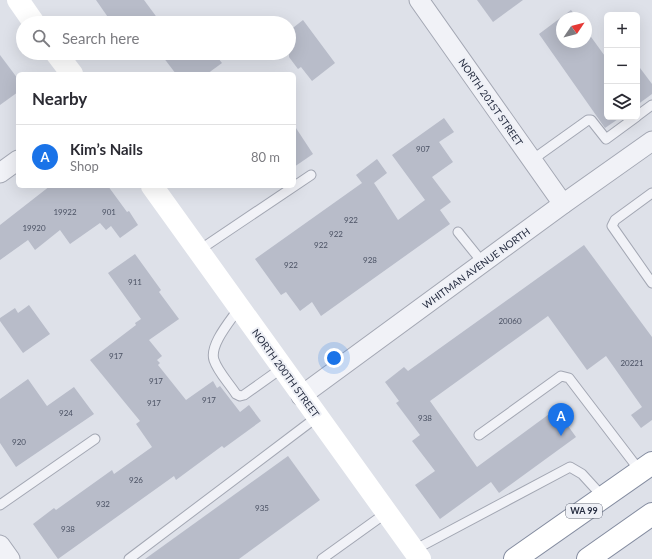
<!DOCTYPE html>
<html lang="en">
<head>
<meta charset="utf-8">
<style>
	:root { --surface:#fff; --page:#f7f7f7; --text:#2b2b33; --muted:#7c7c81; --line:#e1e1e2; --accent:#1a73e8 }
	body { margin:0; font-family:Lato,sans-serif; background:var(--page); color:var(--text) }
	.controls { position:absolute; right:12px; top:12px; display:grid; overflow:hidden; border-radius:6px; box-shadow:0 4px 16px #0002 }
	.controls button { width:36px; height:36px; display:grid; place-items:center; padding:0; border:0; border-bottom:1px solid var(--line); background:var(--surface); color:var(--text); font:20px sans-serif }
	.compass { position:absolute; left:556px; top:12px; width:36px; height:36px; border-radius:50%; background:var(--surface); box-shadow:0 4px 16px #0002; rotate:55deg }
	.you { position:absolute; left:334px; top:358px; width:14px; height:14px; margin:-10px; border:3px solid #fff; border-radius:50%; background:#1a73e8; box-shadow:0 0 0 6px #1a73e833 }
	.badge { display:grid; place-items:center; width:26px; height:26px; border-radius:50%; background:var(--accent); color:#fff; font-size:13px; font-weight:700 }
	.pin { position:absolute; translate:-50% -33px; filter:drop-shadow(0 1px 2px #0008) }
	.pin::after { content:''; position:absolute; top:21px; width:14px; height:12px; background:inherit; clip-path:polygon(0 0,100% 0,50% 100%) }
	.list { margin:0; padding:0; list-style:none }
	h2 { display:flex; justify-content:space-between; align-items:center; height:52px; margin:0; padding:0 16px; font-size:17px }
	h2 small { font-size:13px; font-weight:400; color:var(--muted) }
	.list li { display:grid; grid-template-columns:26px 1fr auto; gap:12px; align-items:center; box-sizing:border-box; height:64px; padding:0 16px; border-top:1px solid var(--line) }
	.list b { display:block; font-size:15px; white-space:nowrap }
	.list p { margin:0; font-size:13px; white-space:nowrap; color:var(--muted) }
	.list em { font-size:13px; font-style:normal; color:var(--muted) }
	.icon { flex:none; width:22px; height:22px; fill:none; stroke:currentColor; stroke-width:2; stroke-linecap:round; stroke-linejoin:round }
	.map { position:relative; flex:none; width:652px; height:559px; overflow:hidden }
	.search { position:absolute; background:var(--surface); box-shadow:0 4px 16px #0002; left:16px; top:16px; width:280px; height:44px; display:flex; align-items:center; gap:10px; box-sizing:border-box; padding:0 14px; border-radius:22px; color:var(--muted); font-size:15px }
	.panel { position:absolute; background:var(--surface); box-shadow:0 4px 16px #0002; left:16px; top:72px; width:280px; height:116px; border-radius:6px }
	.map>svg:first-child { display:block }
</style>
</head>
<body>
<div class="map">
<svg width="652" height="559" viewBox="0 0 652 559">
	<rect width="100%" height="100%" fill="#dee1e9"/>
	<g fill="#b8bcc9">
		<polygon points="96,0 144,0 161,23 112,23"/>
		<polygon points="477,0 523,0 493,22"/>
		<polygon points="571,10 577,18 562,18 562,42 586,42 586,30 607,59 607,117 621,117 605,128 539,34"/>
		<polygon points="303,20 335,63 312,81 301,67 298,69 289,57 289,31"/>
		<polygon points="160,53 214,53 222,63 207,74 176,74"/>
		<polygon points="0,55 18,79 18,92 0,105"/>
		<polygon points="637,64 652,84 652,94 637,105"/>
		<polygon points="444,118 454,132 439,142 453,162 432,177 451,202 440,210 450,224 321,316 312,302 300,311 286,292 281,295 255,259 362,183 356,175 377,159 387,173 374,183 398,220 425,200 392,155"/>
		<polygon points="294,125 313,154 294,167"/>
		<polygon points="50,186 108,186 127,212 129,211 138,225 120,238 111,226 106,230 100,223 70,244 60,230 35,250 28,240 0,260 0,225"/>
		<polygon points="584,245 652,337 652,420 641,428 631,415 642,407 606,356 587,370 548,316 430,401 477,467 556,409 576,437 499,493 491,482 440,519 415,485 435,471 412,441 420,435 396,403 399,401 385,382 404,367 408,371"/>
		<polygon points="135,254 161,290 159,292 179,319 149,340 162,356 157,360 160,363 158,365 186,400 213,381 217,388 220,386 240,412 249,405 261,421 224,448 222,446 176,480 174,476 58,559 33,524 54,508 56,510 112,470 114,474 152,447 136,424 140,421 90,360 136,325 135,323 141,319 108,273"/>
		<polygon points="29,305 50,334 23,353 0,321 0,318 15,308 18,313"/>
		<polygon points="28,379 47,406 74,387 94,414 16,467 0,443 0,399"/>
		<polygon points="288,456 320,500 239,559 145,559"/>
	</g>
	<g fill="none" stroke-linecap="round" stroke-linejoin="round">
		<g stroke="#a3a7b3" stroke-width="11">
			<g id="lane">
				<polyline points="637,116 652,105"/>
				<polyline points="532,160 588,120 591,120 606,139 636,117"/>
				<polyline points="652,193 615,220 612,226 652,283"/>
				<polyline points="458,232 483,263"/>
				<polyline points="198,251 311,175"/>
				<path d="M239 308C231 320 209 345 214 360 218 372 229 383 236 394L240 396 244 395 282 368"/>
				<polyline points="479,435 561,376 569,378 640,471"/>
				<polyline points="0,505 95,439"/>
				<polyline points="414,550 570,467 582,474 603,497"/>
				<polyline points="129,559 317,417"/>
				<polyline points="322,559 386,513"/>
			</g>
		</g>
		<g stroke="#a3a7b3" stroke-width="21">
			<g id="street">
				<polyline points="419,0 563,204"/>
				<polyline points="0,173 18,160"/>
				<polyline points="301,396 563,204 652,141"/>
				<polyline points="0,545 10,559"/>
			</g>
		</g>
		<g stroke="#848ca0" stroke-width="24">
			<g id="highway">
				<polyline points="515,559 652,463"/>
				<polyline points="588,559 652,514"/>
			</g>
		</g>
		<use href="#lane" stroke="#f1f2f7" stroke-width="9"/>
		<use href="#street" stroke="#f1f2f7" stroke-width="19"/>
		<g stroke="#fff" stroke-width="22">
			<polyline points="18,0 34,23"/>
			<polyline points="56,53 72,74"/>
			<polyline points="152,186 420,559"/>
		</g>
		<use href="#highway" stroke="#fff" stroke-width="22"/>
	</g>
	<g text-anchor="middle" stroke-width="4" stroke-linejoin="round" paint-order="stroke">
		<g font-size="8" fill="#4a5163">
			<text x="423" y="152">907</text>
			<text x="65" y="215">19922</text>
			<text x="109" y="215">901</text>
			<text x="351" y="223">922</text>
			<text x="34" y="231">19920</text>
			<text x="336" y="237">922</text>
			<text x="321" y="248">922</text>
			<text x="370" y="263">928</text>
			<text x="291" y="268">922</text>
			<text x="135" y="285">911</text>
			<text x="510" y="324">20060</text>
			<text x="116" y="359">917</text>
			<text x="632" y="366">20221</text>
			<text x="156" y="384">917</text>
			<text x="209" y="403">917</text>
			<text x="154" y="406">917</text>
			<text x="66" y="416">924</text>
			<text x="425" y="421">938</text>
			<text x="19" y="445">920</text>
			<text x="136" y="483">926</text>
			<text x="103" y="507">932</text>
			<text x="262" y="511">935</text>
			<text x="68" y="532">938</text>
		</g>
		<rect fill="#eef0f6" stroke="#626877" stroke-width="1" x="566" y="504" width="36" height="14" rx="3"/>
		<g font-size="9" font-weight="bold" fill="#262d41">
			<text x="584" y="514">WA 99</text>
		</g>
		<g font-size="10" fill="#262d41" stroke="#eef0f6">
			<text transform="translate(491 102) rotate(55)" y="4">NORTH 201ST STREET</text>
			<text transform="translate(476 268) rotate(-36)" y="4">WHITMAN AVENUE NORTH</text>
			<text transform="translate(286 373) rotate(54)" y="4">NORTH 200TH STREET</text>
		</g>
	</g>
</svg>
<div class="controls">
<button>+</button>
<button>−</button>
<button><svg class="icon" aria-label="layers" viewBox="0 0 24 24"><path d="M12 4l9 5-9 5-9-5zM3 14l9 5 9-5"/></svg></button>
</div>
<svg class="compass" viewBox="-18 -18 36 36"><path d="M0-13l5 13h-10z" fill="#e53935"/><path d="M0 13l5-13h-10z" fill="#7c7c81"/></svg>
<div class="you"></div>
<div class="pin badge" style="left:561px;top:436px">A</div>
<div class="search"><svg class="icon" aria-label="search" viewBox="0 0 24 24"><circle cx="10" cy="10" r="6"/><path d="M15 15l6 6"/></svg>Search here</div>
<section class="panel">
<h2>Nearby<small></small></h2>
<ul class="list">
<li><span class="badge">A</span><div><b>Kim’s Nails</b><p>Shop</p></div><em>80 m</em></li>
</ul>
</section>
</div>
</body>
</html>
